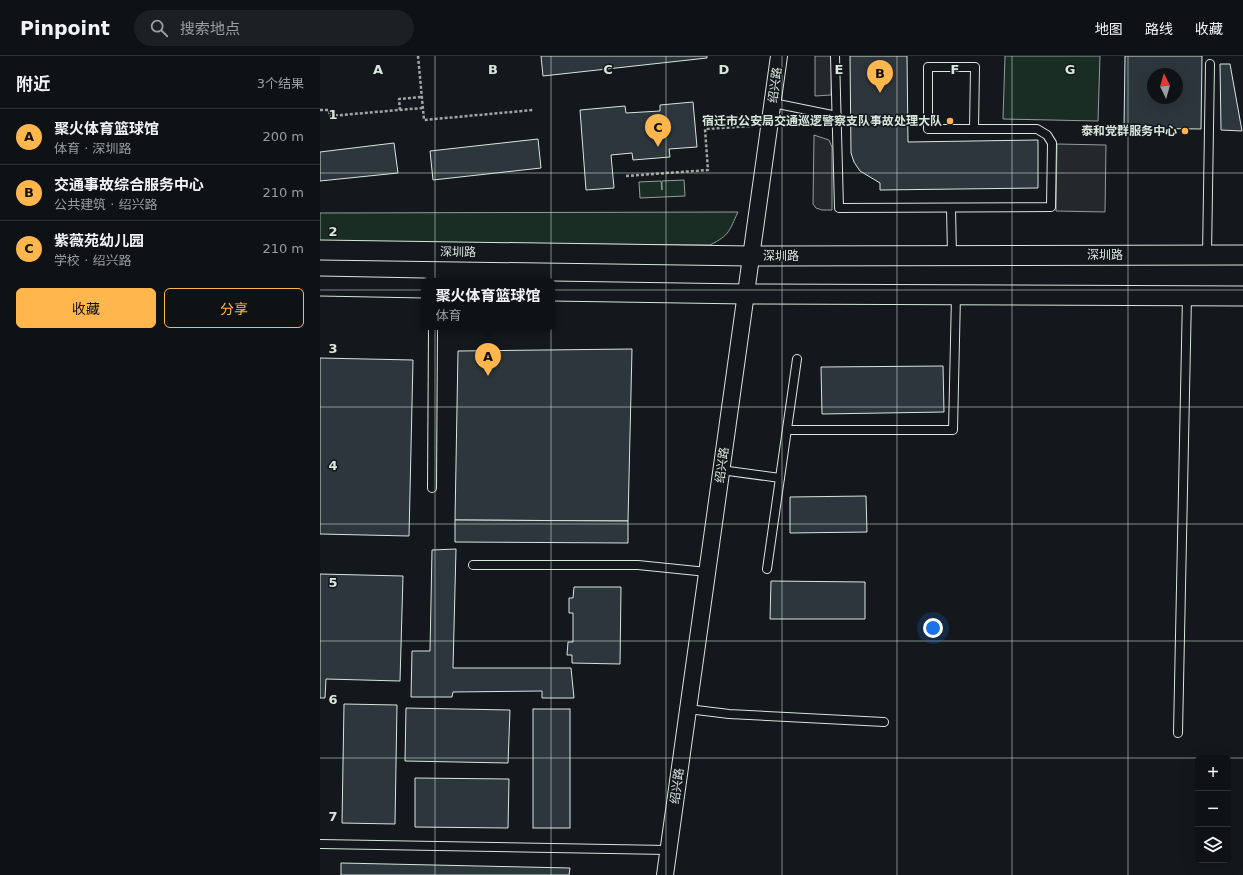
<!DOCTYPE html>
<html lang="zh">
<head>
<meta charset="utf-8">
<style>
	:root { --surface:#0f1215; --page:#1d2022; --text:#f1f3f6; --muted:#9b9ea0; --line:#2f3234; --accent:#ffb74d }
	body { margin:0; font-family:"DejaVu Sans","Noto Sans SC",sans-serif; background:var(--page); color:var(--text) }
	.controls { position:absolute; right:12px; bottom:12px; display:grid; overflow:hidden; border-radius:6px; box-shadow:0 4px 16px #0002 }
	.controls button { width:36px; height:36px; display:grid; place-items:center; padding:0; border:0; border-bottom:1px solid var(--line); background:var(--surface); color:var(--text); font:20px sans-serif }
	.compass { position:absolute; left:827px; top:12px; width:36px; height:36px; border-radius:50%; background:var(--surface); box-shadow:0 4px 16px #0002; rotate:355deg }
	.you { position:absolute; left:613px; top:572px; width:14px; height:14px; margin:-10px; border:3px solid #fff; border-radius:50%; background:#1a73e8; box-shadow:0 0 0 6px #1a73e833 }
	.badge { display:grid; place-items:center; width:26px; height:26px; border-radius:50%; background:var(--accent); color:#111; font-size:13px; font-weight:700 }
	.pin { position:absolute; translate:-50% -33px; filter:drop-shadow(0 1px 2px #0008) }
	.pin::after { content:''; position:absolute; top:21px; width:14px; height:12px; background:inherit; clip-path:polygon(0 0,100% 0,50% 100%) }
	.popup { position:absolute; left:101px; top:222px; width:134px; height:52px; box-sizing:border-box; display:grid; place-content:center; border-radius:6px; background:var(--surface); filter:drop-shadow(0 1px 3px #0005); font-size:13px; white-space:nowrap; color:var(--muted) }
	.popup b { font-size:15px; color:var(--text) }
	.popup::after { content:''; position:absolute; left:50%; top:100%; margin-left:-8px; border:8px solid transparent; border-top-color:var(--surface) }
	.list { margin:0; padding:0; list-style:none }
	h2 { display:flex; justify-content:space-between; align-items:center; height:52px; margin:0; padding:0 16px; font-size:17px }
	h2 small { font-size:13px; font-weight:400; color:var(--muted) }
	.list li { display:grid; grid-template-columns:26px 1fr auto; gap:12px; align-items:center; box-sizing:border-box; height:56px; padding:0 16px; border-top:1px solid var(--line) }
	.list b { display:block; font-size:15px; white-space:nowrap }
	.list p { margin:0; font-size:13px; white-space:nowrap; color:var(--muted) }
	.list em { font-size:13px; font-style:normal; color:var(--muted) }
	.actions { display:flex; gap:8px; padding:12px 16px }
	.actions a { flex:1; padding:9px 0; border:1px solid var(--accent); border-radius:6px; text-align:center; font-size:14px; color:var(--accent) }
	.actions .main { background:var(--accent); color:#111 }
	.icon { flex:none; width:22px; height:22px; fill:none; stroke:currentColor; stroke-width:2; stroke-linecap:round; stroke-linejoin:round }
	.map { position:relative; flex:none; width:923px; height:819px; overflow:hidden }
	header { display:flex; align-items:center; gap:24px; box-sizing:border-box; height:56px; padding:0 20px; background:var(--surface); border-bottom:1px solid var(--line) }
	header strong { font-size:19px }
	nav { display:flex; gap:22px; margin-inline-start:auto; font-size:14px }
	.search { width:280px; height:36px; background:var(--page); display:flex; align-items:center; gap:10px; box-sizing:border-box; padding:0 14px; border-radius:22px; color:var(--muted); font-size:15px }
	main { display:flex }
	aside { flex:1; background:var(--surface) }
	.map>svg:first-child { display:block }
</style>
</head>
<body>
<header>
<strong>Pinpoint</strong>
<div class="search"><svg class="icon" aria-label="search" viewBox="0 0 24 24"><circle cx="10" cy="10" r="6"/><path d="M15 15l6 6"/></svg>搜索地点</div>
<nav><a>地图</a><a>路线</a><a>收藏</a></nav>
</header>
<main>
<aside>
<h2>附近<small>3个结果</small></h2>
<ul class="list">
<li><span class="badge">A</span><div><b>聚火体育篮球馆</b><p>体育 · 深圳路</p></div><em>200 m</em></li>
<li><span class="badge">B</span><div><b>交通事故综合服务中心</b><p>公共建筑 · 绍兴路</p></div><em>210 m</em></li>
<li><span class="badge">C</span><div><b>紫薇苑幼儿园</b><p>学校 · 绍兴路</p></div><em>210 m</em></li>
</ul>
<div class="actions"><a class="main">收藏</a><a>分享</a></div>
</aside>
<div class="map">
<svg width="923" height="819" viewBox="0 0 923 819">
	<rect width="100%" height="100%" fill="#14181c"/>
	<g fill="#1a2d24" stroke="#939e99">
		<polygon points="685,0 780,0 778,65 683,63"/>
		<polygon points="364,124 365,140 320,142 319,126 341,125 342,134 342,125"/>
		<path d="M418 156C409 175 410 179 390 189L0 186V157Z"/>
	</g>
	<g fill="#24282b" stroke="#939e99">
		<polygon points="495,0 512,0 511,39 495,40"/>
		<polygon points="494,79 509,84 512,91 512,154 502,154 496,152 493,148"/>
		<polygon points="737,88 786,89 785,156 736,155"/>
	</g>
	<g fill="#2c363c" stroke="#d8e6dc" fill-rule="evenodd">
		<polygon points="221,0 387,0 387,2 223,20"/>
		<polygon points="530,0 587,0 588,86 718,84 718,132 560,134 560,127 540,115 534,106 531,97"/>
		<path d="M805 0H882L881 73 804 72ZM833 18H857V42H833Z"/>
		<polygon points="900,8 910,8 922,75 901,74"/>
		<polygon points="373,46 377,91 349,93 350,101 313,104 312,97 291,99 294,132 266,134 260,54 305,50 306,57 340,55 340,49"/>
		<polygon points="218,83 221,112 113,124 110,95"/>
		<polygon points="74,87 78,117 0,125 0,96"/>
		<polygon points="312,293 308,465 135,464 138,295"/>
		<polygon points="0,302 93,304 89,480 0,478"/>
		<polygon points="623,310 624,356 502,358 501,311"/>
		<polygon points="546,440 547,476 470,477 470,441"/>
		<polygon points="135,464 308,465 308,487 135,486"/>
		<polygon points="136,493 133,612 251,612 254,642 222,642 222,635 133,636 132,641 91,641 92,595 110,595 112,494"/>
		<polygon points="0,518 83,520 80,625 6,623 5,642 0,642"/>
		<polygon points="451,525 545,526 545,563 450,563"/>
		<polygon points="254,531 301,531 300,608 252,607 252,599 247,599 248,586 253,586 253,557 249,557 249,542 253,542"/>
		<polygon points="24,648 77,649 75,768 22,767"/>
		<polygon points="86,652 190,654 188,707 85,705"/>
		<rect x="213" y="653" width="37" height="119"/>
		<polygon points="95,722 189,723 188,772 95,771"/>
		<polygon points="21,807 250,812 249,819 21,819"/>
	</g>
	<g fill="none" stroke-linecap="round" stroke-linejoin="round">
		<g stroke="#d8e6dc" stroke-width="10">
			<g id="service">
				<polyline points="515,0 519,152 731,151 732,87 727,79 717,73 608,73 608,11 655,11 654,73"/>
				<polyline points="453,47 517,60"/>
				<polyline points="631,152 632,199"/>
				<polyline points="887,199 890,8"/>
				<polyline points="467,374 633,374 636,239"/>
				<polyline points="401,414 460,422"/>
				<polyline points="112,432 113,271"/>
				<polyline points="153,509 318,509 387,516"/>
				<polyline points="447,513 477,303"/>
				<polyline points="368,653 409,658 564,666"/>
				<polyline points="858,677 867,240"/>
				<polyline points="0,788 348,794"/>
			</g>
		</g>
		<g stroke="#d8e6dc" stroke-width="18">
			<polyline id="minor" points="345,819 459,0"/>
		</g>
		<g stroke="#d8e6dc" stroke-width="21">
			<g id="tertiary">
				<polyline points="0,194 431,200 923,199"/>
				<polyline points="0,230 104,232"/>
				<polyline points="232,235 426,238 923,240"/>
			</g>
		</g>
		<g stroke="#9da8a2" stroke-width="2.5" stroke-dasharray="3 2" stroke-linecap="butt">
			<polyline points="98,0 104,64 213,54"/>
			<polyline points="0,54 9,54 10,60 102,52"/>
			<polyline points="80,54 79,43 101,41"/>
			<polyline points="306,120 388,114 385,73 433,70"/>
		</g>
		<use href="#service" stroke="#14181c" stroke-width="8"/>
		<use href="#minor" stroke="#14181c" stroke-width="16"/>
		<use href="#tertiary" stroke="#14181c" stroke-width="19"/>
	</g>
	<path fill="none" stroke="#d8e6dc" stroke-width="1" stroke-opacity="0.55" d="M115 0V819M231 0V819M346 0V819M462 0V819M577 0V819M692 0V819M808 0V819M0 117H923M0 234H923M0 351H923M0 468H923M0 585H923M0 702H878M878 702H908M908 702H923"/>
	<g fill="#ffb74d" stroke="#14181c" stroke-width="1.5">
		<circle cx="630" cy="65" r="4"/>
		<circle cx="865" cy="75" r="4"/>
	</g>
	<g text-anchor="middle" stroke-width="3" stroke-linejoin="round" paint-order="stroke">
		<g font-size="12" fill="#d8e6dc" stroke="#14181c">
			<text transform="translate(455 29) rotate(-82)" y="4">绍兴路</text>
			<text transform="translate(138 196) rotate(1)" y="4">深圳路</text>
			<text x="785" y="203">深圳路</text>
			<text x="461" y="204">深圳路</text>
			<text transform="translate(402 409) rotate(-82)" y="4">绍兴路</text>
			<text transform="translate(357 730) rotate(-82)" y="4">绍兴路</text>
		</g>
		<g font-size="12" font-weight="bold" fill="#d8e6dc" stroke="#14181c" text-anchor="end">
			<text x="622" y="69">宿迁市公安局交通巡逻警察支队事故处理大队</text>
			<text x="857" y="79">泰和党群服务中心</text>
		</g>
	</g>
	<g font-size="13" text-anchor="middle" font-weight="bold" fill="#d8e6dc" stroke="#14181c" stroke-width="3" stroke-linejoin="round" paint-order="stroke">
		<text x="58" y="18">A</text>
		<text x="173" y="18">B</text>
		<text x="288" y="18">C</text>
		<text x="404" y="18">D</text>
		<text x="519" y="18">E</text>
		<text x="635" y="18">F</text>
		<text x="750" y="18">G</text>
		<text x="13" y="63">1</text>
		<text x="13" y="180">2</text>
		<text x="13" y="297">3</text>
		<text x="13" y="414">4</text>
		<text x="13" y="531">5</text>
		<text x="13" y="648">6</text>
		<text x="13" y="765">7</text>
	</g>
</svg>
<div class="controls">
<button>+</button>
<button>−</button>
<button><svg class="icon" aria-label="layers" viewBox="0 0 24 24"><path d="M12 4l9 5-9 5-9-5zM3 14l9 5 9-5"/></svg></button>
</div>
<svg class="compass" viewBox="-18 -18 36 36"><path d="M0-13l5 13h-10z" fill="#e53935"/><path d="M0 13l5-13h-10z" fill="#9b9ea0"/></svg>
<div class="you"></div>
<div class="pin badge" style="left:168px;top:320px">A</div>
<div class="popup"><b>聚火体育篮球馆</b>体育</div>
<div class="pin badge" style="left:560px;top:37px">B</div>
<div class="pin badge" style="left:338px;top:91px">C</div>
</div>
</main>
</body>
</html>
